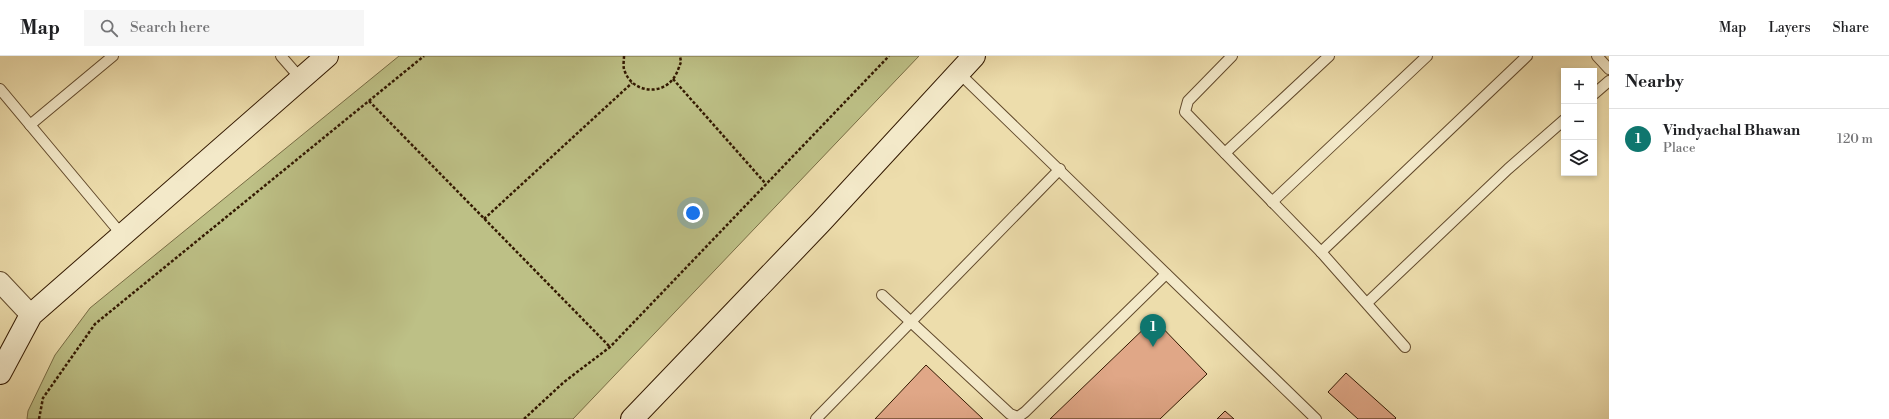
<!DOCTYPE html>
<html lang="en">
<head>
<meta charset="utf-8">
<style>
	:root { --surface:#fff; --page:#f6f6f6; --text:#202124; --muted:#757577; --line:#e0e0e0; --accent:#0f766e }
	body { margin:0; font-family:"Libre Bodoni",serif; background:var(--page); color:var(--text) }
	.controls { position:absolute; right:12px; top:12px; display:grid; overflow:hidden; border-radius:0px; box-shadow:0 2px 6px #0003 }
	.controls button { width:36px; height:36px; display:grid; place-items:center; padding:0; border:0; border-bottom:1px solid var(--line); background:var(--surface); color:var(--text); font:20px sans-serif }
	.you { position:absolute; left:693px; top:157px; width:14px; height:14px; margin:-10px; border:3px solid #fff; border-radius:50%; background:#1a73e8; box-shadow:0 0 0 6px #1a73e833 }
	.badge { display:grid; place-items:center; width:26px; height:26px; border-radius:50%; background:var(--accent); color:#fff; font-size:13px; font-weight:700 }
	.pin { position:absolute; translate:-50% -33px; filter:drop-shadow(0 1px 2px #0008) }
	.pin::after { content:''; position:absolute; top:21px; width:14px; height:12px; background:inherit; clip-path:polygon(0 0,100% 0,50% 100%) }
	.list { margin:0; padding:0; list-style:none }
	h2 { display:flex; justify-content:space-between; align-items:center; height:52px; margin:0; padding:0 16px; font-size:17px }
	h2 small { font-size:13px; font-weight:400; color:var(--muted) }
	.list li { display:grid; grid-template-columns:26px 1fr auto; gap:12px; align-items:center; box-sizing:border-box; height:60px; padding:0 16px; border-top:1px solid var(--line) }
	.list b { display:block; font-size:15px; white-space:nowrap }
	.list p { margin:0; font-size:13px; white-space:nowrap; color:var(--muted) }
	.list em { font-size:13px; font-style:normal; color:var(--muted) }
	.icon { flex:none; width:22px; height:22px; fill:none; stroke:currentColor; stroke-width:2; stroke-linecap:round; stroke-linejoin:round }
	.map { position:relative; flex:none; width:1609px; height:363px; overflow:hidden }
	header { display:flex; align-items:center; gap:24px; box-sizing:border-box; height:56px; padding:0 20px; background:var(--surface); border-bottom:1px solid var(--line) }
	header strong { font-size:19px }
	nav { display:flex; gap:22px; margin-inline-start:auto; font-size:14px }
	.search { width:280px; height:36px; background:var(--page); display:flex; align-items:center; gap:10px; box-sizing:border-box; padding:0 14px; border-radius:0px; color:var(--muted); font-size:15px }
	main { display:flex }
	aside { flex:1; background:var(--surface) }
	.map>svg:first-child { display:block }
</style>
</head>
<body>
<header>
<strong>Map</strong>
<div class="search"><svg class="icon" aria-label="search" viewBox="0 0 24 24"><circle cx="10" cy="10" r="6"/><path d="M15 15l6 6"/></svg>Search here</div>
<nav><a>Map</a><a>Layers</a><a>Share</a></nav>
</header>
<main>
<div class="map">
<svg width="1609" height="363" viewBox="0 0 1609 363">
	<rect width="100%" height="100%" fill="#edddac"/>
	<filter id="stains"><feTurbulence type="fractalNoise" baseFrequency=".005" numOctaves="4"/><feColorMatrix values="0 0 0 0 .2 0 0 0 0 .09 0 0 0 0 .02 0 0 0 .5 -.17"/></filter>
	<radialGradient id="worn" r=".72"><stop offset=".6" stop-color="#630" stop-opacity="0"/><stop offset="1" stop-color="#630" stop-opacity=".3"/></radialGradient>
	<polygon fill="#bdc086" stroke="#786c44" points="399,0 919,0 573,363 27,363 28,355 55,299 90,252"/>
	<g fill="#e0a787" stroke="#331901">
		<polygon points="1154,263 1207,318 1160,363 1050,363"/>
		<polygon points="926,309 983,363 875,363"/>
		<polygon points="1346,317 1396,362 1395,363 1358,363 1328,336"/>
		<polygon points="1225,355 1234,363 1217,363"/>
	</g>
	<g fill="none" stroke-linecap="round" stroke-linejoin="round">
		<g stroke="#624a2c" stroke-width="12">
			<g id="lane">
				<polyline points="281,0 301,23"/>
				<polyline points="1232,0 1188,45 1185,56 1321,196 1405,291"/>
				<polyline points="1597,0 1609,13"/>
				<polyline points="959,17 1316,363"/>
				<polyline points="0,33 122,179"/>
				<polyline points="1594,38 1609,25"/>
				<polyline points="30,69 113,0"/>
				<polyline points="1225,97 1329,0"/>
				<polyline points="1272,146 1427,0"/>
				<polyline points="1321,196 1527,0"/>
				<polyline points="882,239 1010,358 1018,361 1025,356 1166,218"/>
				<polyline points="1367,247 1508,113 1564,64"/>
				<polyline points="816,363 1060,113"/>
			</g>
		</g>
		<g stroke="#624a2c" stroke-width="22">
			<polyline id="street" points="0,226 31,259"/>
		</g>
		<g stroke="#331901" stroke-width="24">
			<g id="secondary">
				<polyline points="0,317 31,259 327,0"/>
				<polyline points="632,363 821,166 974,0"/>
			</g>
		</g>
		<g stroke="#331901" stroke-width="2.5" stroke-dasharray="3 2" stroke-linecap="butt">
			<path d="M624 0C624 4 623 9 624 13 630 35 659 41 673 23 677 18 679 11 681 6L680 0"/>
			<polyline points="673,23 766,128"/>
			<polyline points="369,45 610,291"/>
			<polyline points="484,163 632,27"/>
			<polyline points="39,363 43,342 95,268 424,0"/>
			<polyline points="524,363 564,326 610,291 889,0"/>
		</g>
		<use href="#lane" stroke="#f3e9c9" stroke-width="10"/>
		<use href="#street" stroke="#f3e9c9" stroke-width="20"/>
		<use href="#secondary" stroke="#f3e9c9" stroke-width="22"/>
	</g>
	<rect width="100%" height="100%" filter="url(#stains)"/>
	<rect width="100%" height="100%" fill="url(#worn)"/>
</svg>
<div class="controls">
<button>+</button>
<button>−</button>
<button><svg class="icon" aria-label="layers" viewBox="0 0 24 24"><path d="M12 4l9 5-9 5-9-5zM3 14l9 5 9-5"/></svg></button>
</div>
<div class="you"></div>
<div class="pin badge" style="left:1153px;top:291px">1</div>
</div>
<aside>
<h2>Nearby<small></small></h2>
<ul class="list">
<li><span class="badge">1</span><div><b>Vindyachal Bhawan</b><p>Place</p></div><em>120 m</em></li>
</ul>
</aside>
</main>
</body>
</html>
